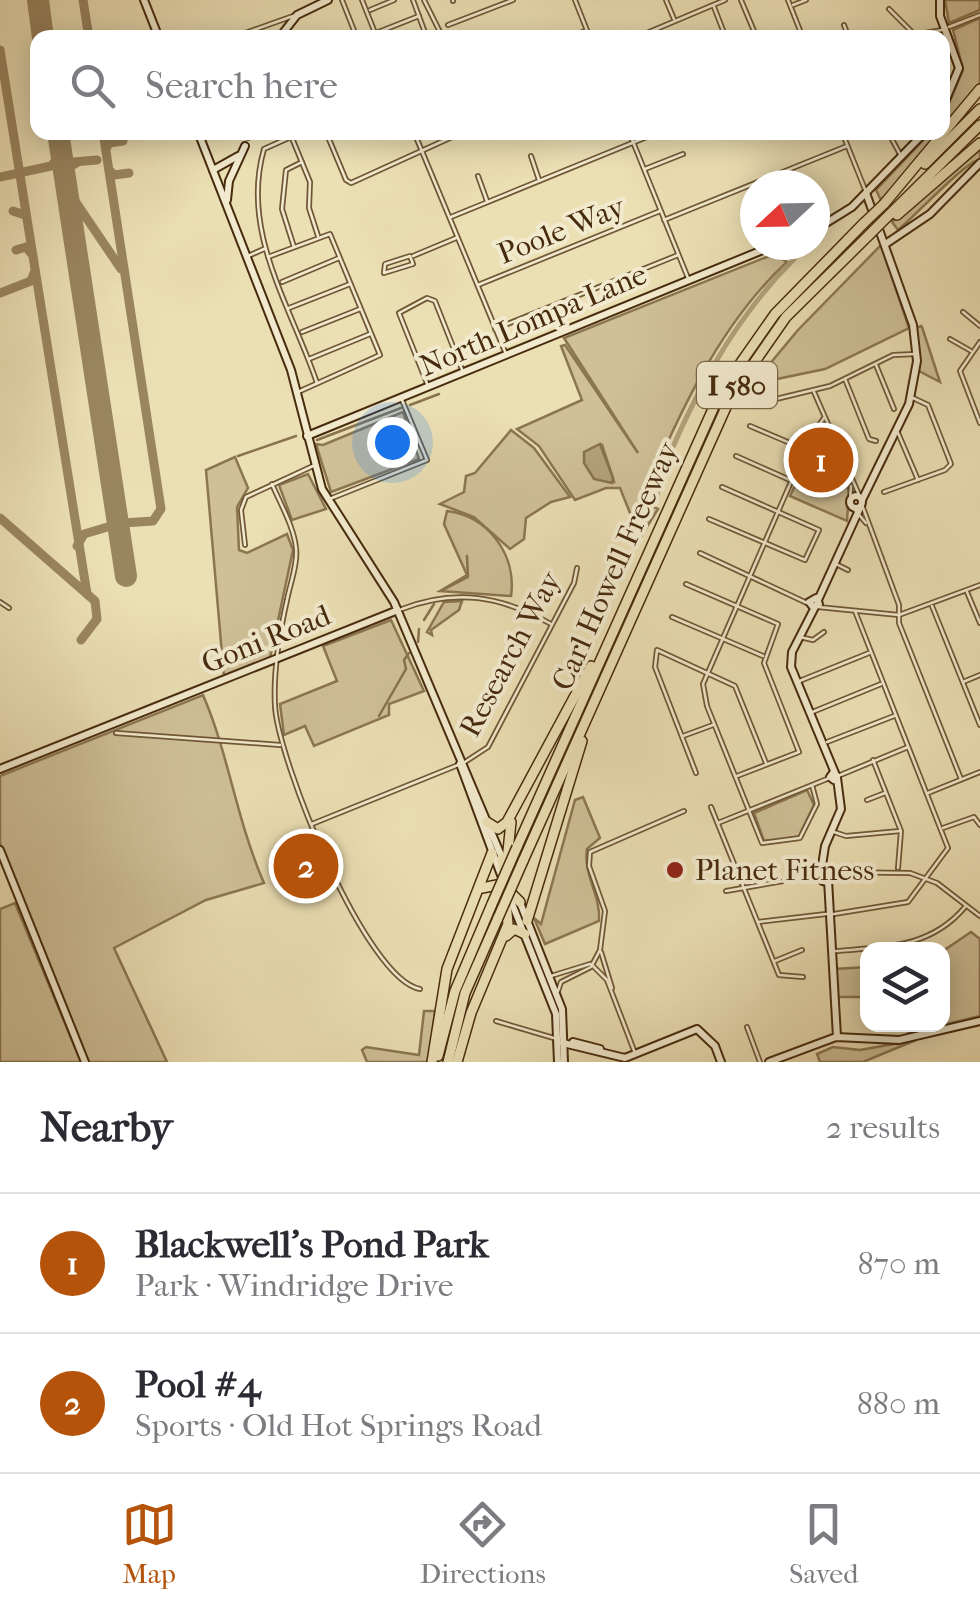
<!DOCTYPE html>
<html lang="en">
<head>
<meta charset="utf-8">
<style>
	:root { --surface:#fff; --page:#f2f2f3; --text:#2b2b33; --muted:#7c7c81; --line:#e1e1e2; --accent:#b45309 }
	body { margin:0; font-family:"IM FELL French Canon",serif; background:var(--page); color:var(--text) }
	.controls { position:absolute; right:30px; bottom:30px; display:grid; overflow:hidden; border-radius:20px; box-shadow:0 5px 25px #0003 }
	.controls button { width:90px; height:90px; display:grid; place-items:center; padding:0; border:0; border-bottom:2px solid var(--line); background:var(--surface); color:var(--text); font:50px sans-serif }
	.compass { position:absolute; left:740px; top:170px; width:90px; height:90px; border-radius:50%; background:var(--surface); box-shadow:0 5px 25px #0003; rotate:248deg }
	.you { position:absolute; left:392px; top:442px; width:35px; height:35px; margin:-25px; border:8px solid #fff; border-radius:50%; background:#1a73e8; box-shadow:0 0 0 15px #1a73e833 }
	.badge { display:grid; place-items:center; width:65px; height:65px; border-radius:50%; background:var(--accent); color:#fff; font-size:32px; font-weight:700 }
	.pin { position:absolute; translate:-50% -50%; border:5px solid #fff; box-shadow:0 2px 10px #0006 }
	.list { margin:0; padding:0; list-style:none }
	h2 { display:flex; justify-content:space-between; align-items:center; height:130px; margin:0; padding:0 40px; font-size:42px }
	h2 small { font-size:32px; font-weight:400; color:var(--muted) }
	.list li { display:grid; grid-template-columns:65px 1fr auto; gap:30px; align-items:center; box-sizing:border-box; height:140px; padding:0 40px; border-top:2px solid var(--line) }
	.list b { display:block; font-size:38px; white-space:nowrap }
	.list p { margin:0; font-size:32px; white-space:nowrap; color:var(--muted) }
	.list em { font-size:32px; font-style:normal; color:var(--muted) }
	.icon { flex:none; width:55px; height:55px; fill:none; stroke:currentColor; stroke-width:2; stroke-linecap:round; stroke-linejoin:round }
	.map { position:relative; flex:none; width:980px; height:1062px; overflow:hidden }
	.search { position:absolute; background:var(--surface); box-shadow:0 5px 25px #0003; left:30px; right:30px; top:30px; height:110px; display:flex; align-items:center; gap:25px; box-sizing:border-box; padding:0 35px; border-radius:20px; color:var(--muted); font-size:38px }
	.sheet { height:410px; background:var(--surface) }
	nav { display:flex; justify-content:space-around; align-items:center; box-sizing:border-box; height:140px; border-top:2px solid var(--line); background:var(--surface); font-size:28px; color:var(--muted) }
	nav a { display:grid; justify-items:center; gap:5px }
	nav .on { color:var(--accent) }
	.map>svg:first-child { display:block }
</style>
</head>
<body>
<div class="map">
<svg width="980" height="1062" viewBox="0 0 980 1062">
	<rect width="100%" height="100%" fill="#ebdfb4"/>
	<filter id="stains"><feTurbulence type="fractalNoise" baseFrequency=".002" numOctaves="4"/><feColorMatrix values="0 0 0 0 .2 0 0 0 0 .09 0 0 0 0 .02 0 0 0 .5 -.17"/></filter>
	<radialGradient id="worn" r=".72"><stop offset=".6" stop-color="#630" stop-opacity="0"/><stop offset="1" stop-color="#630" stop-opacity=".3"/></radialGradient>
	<g fill="#cfc098" stroke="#8b7652" stroke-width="2.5" fill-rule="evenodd">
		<polygon points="945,0 980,0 980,10 949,23"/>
		<polygon points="980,18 980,83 943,130 943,117 963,70 953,30"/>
		<polygon points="930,133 941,133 881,200 876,190"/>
		<path d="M980 148V159C962 165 917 214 898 230L892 222Z"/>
		<polygon points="881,245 909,328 825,369 753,384 798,330"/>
		<path d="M774 254 787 262C720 323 676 419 642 501L658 509 640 538 620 488H606L575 500 539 446 517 429 582 400 561 346 565 345 638 453 564 338ZM602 445 613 478 614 482 604 480 586 460Z"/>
		<polygon points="921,326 922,327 940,382 919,371 916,328"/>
		<polygon points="403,412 419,459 331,492 316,444 323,445"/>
		<polygon points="823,427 849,492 847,521 790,496"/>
		<polygon points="511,430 534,448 570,497 551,502 526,518 524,539 510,549 474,517 440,504 464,492 466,476 475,473"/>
		<polygon points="235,457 248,488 237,507 239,550 247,553 287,534 293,550 270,658 224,677 206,470"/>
		<polygon points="308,474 326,509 292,520 279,485"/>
		<path d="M447 511C489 516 517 556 511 596L440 591 467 575 444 524Z"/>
		<polygon points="462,601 459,610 431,630 432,635 427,632 444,602"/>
		<polygon points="391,620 424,691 389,704 389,715 314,746 305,726 284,735 280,704 337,681 323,646"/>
		<path d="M203 695C229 755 236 819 264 883L206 900 114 948 167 1062H88L0 843V776Z"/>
		<polygon points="807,790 814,805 798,838 764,841 754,813"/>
		<path d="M583 797 600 838 587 849C583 875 601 895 599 921L545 944 534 918 541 924 575 800Z"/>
		<polygon points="15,903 81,1062 0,1062 0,909"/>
		<polygon points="971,932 980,939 980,1016 909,1033 902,1025 942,1024 943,951"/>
		<polygon points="867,967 867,997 837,997 835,969"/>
		<polygon points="424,1011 435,1011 429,1062 367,1062 362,1050 366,1047 419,1055"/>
		<polygon points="916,1040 863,1062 820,1062 817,1054 833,1047 860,1050"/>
	</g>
	<polygon fill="#b3a27b" stroke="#88724f" stroke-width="2.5" points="600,444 613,478 612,483 594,479 584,463 584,452"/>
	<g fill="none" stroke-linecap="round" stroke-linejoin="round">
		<g stroke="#88724f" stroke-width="2.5">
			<polyline points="410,405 439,394"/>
			<polyline points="317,440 401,408"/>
			<polyline points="238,456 296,436"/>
			<polyline points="443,590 468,577 467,556"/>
			<polyline points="424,620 434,604"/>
			<polyline points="418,642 419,629"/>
			<polyline points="379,716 406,669 404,660 409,653"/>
		</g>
		<path stroke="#b3a27b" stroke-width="5" d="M657 499 658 482C692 399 730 323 794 259"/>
		<g stroke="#998560" stroke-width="9">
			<polyline points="83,0 89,38"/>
			<polyline points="0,50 87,594"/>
			<polyline points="58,132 73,198 121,269"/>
			<polyline points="106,149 109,143 123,141"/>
			<polyline points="73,162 97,160"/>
			<polyline points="109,170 114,175 129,173"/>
			<polyline points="0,177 51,166 60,155"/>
			<polyline points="66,177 70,167 78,162"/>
			<polyline points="13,211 25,215"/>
			<polyline points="16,250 26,247 31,253"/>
			<polyline points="0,293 31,281 34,273"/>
			<polyline points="0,518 95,601 97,619 81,640"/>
			<polyline points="77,546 84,534 111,526 116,513 123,523 153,521 161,509 103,132"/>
		</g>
		<g stroke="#998560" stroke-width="22">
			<polyline points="38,0 43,38"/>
			<polyline points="58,132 126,576"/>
		</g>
		<g stroke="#705837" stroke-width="6">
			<g id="street">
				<polyline points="342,0 357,38"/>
				<polyline points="362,0 377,38"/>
				<polyline points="413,0 427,38"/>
				<polyline points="424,0 443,38"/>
				<polyline points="453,0 453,1"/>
				<polyline points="575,0 590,38"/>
				<polyline points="666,0 674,19"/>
				<polyline points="741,0 754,31"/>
				<polyline points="788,0 803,38"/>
				<polyline points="793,5 806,0"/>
				<polyline points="714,7 726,38"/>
				<polyline points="889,9 911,31"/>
				<polyline points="370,10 394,0"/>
				<polyline points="448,25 513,0"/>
				<polyline points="844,25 849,38"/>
				<polyline points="949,27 980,15"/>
				<polyline points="376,33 419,16"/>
				<polyline points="231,38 296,15"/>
				<polyline points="567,38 585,31"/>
				<polyline points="635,38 725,0"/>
				<polyline points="897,38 942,30"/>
				<polyline points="230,132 248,138"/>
				<path d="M302 132 264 149C240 232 291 306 317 383"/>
				<polyline points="326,132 346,180 351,183 463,132"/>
				<polyline points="414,132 506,354"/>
				<polyline points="629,132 688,278"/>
				<polyline points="842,132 866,192"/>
				<polyline points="888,132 901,156"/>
				<polyline points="292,138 310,182 309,208 318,236"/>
				<polyline points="531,156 539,180"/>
				<polyline points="645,169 683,154"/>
				<polyline points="478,176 487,201"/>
				<polyline points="451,217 659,132"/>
				<polyline points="664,220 847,146"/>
				<polyline points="294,247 282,209 286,170 302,162"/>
				<polyline points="248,256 264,249"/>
				<polygon points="410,256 413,264 384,273 385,264"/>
				<polyline points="413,256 456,238"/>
				<polyline points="268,257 330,234 380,355 298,392"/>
				<polyline points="282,282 339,258"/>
				<polyline points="478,285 660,211"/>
				<polyline points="289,308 350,284"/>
				<polyline points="963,312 980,326"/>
				<polyline points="495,329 678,255"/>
				<polyline points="302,332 360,309"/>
				<polyline points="950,339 971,351"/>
				<polyline points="980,342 960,371 980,423"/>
				<polyline points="309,359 370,334"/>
				<polyline points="876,365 894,409"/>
				<polyline points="845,379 869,439 876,441"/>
				<polyline points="428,386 399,313 427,298 435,301 463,372"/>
				<polyline points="814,392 860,497"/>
				<polyline points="776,399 830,386 893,355 915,354"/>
				<polyline points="750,426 804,449"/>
				<polyline points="898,433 918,480"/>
				<polyline points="736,456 790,480"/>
				<path d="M272 484C280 503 294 527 296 548 298 564 290 584 287 600 279 635 273 670 275 706 278 760 366 980 420 989"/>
				<polyline points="884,492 945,470 951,464 928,405 913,398"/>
				<polyline points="332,498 427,460 402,400"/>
				<polyline points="850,500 851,486"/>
				<polyline points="862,505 899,605 899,623 961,779"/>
				<polyline points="854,509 866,523"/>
				<polyline points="709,519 805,560 819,530 722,487"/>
				<polyline points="245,545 241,510 246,497 313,466"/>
				<polyline points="700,553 807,603"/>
				<polyline points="838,565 848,570"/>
				<polyline points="686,584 778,624 764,663 799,752 737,776"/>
				<polyline points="967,592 980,623"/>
				<polyline points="0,602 9,608"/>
				<polyline points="932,606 980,725"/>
				<polyline points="818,607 899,615 980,585"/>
				<path d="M402 609C456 588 501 596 551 624"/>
				<polyline points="672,617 763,656"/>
				<polyline points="800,637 813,640 824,632"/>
				<polyline points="797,682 869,653"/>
				<polyline points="963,682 980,675"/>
				<polyline points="810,713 881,684"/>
				<polyline points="116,733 280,745"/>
				<polyline points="683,736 713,725"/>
				<polyline points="827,742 894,716"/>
				<polyline points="873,760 901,831 898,868"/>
				<polyline points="465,762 488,747 574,583 577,568"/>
				<polyline points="696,773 655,667 657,650 735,686 766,763"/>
				<polyline points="838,776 908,747"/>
				<polyline points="812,785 817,804 800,838 762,843 707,706 703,684 811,436 824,418"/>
				<polyline points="928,793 980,772"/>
				<polyline points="867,800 885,793"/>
				<polyline points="711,807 779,975 803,977"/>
				<polyline points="718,823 827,779"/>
				<polyline points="312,824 458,765"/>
				<polyline points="943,828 974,817 980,825"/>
				<polyline points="834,832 846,836 900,831"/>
				<polyline points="828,872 910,873 937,883 980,916"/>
				<polyline points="813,878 821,881"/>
				<polyline points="726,891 818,875"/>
				<polyline points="834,914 908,902 948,848 855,611"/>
				<polyline points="758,922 826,914"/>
				<path d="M836 951C885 947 931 948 965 907"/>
				<polyline points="601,952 612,988"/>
				<polyline points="775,961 802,950"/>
				<polyline points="591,964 607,980 635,1053"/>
				<polyline points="551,976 590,964"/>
				<polyline points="558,991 561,982 591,967 600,950 605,911 589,866 590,852 684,811"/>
				<polyline points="496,1021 557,1039"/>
				<polyline points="747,1027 760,1062"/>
			</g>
		</g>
		<g stroke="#472b0d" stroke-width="10">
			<g id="secondary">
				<polyline points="144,0 159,38"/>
				<polyline points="940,0 940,16 959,68 942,109"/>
				<polyline points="279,38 297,15 328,0"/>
				<polyline points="198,132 291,370 322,489 394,602 503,860"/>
				<polyline points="213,170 238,156"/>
				<polyline points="227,200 229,181 245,146"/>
				<polyline points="815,230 852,207 925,132"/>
				<polyline points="887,243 930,214 980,163"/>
				<polyline points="307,436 775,245"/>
				<circle cx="856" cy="502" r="6"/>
				<polyline points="862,500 909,404 917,361 913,325 866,193"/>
				<polygon points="816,598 819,604 813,607 809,602"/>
				<polyline points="818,600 860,508"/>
				<polyline points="815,607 792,652 791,667 835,773"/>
				<polyline points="460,764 501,875"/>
				<polyline points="0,769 398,610"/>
				<polygon points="833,773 837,776 834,780 830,777"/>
				<polyline points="0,850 85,1062"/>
				<circle cx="825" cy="876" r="5.5"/>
				<polyline points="821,872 825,846 841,809 837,778"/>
				<polyline points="828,880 837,1037"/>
				<polyline points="509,896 556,1014 558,1062"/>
				<polyline points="519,900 562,1009 564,1062"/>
				<polyline points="573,1042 600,1049"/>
				<polyline points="563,1043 625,1058 697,1029 715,1046 721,1062"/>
				<polyline points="769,1062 836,1037 899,1040 980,1021"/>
			</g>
		</g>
		<g stroke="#472b0d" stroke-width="12">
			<g id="highway">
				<polyline points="925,164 980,109"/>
				<polyline points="884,204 980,89"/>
				<polyline points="889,215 980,125"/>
				<polyline points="897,215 980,143"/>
				<polyline points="487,822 498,829 507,822 591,666"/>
				<polyline points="517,847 721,391 775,314 864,223"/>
				<polyline points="507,861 511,822"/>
				<polyline points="523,861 731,396 786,317 869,235"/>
				<polyline points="482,888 502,884 520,902"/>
				<polyline points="527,921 582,741"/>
				<polyline points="506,936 514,929 525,934"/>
				<polyline points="438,1056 455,991 492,904"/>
				<polyline points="432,1062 447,969 492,853"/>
				<polyline points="448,1062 465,993 498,918"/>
				<polyline points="457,1062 471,1013 508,924 502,858"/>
			</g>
		</g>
		<use href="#street" stroke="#f2eace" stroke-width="2.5"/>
		<use href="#secondary" stroke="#f2eace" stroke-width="6"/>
		<use href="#highway" stroke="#ebdfb4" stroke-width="9"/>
		<g stroke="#472b0d" stroke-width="12" stroke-linecap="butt">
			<g id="highway-bridge">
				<polyline points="864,223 884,204"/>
				<polyline points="869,235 889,215"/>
				<polyline points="492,904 517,847"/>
				<polyline points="498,918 523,861"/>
			</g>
		</g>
		<use href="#highway-bridge" stroke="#ebdfb4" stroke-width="9"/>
	</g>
	<circle fill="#8f2418" stroke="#f2eace" stroke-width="4" cx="675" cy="870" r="10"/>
	<g text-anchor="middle" stroke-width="8" stroke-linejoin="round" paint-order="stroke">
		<rect fill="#f2eace" stroke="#7a6447" stroke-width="2.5" x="697" y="362" width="80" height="46" rx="8"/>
		<g font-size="28" font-weight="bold" fill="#472b0d">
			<text x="737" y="395">I 580</text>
		</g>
		<g font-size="30" fill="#472b0d" stroke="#f2eace">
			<text transform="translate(561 230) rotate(-22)" y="10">Poole Way</text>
			<text transform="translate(533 320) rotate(-23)" y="10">North Lompa Lane</text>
			<text transform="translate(615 566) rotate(-66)" y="10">Carl Howell Freeway</text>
			<text transform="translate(266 639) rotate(-22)" y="10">Goni Road</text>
			<text transform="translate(510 654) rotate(-62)" y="10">Research Way</text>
		</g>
		<g font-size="30" fill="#472b0d" stroke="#f2eace" text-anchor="start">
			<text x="695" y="880">Planet Fitness</text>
		</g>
	</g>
	<rect width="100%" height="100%" filter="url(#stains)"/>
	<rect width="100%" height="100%" fill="url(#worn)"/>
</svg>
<div class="controls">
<button><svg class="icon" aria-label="layers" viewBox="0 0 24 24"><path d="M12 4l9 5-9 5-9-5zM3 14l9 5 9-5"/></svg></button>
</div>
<svg class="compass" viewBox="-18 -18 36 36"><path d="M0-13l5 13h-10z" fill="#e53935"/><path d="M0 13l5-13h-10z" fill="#7c7c81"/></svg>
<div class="you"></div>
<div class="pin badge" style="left:821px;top:460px">1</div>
<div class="pin badge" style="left:306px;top:866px">2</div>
<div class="search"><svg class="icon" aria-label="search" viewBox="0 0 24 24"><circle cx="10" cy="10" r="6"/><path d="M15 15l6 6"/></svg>Search here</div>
</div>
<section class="sheet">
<h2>Nearby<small>2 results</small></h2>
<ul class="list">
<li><span class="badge">1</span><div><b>Blackwell's Pond Park</b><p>Park · Windridge Drive</p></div><em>870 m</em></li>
<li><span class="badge">2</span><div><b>Pool #4</b><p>Sports · Old Hot Springs Road</p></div><em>880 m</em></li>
</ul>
</section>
<nav>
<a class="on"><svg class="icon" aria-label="map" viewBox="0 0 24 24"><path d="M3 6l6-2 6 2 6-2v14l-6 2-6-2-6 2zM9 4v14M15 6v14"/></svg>Map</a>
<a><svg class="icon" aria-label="directions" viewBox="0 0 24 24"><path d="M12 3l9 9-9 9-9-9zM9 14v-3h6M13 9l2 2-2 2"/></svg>Directions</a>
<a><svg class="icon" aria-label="saved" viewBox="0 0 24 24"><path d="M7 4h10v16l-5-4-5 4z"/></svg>Saved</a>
</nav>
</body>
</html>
